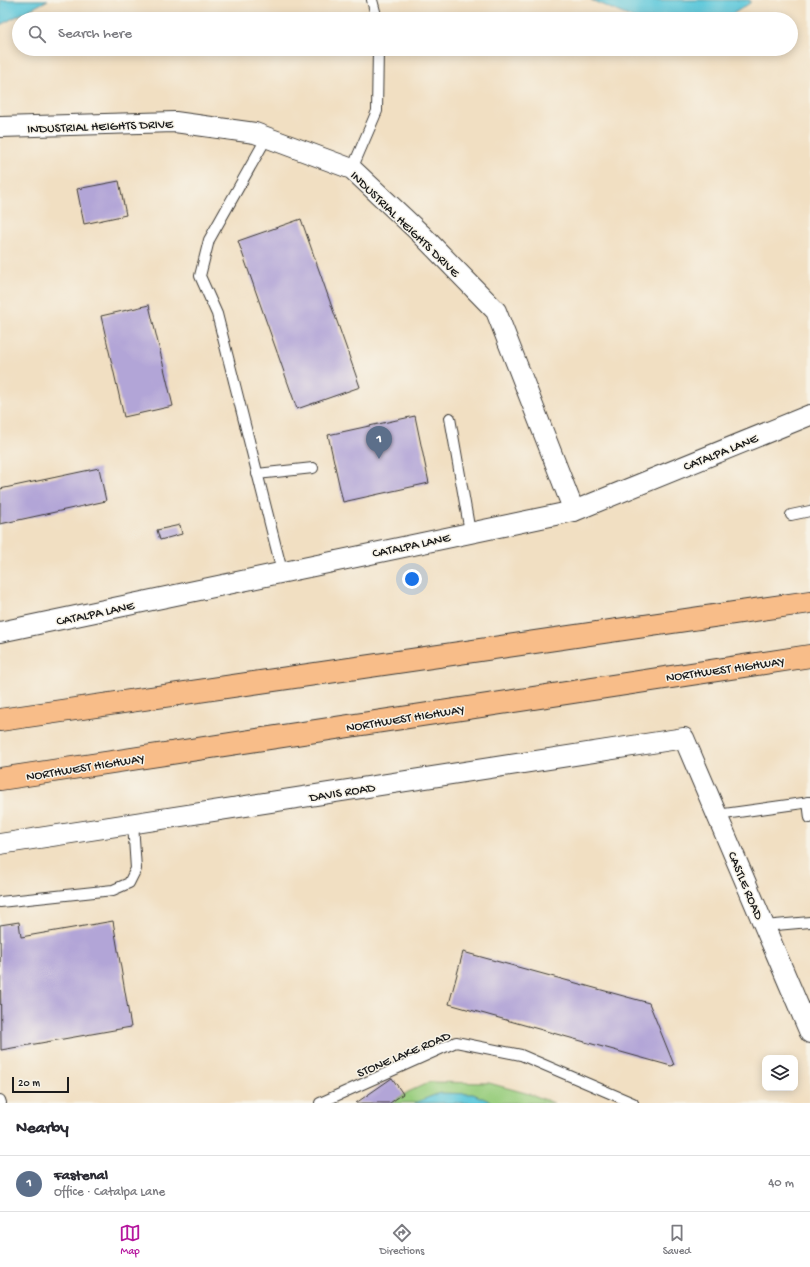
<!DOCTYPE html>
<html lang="en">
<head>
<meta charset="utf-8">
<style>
	:root { --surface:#fff; --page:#f2f2f3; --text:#2b2b33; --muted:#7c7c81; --line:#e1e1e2; --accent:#b5179e }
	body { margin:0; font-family:"Gochi Hand",sans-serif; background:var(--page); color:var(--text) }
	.controls { position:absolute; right:12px; bottom:12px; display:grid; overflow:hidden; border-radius:8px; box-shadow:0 2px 10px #0003 }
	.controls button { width:36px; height:36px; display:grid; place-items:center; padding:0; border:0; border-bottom:1px solid var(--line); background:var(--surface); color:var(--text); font:20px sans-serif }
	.scale { position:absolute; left:12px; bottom:10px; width:57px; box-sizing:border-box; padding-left:4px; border:2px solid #1c1c1c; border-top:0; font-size:11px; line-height:14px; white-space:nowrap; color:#1c1c1c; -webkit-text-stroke:3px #f7f3e8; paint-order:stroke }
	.you { position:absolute; left:412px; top:579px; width:14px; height:14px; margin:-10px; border:3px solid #fff; border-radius:50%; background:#1a73e8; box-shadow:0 0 0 6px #1a73e833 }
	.badge { display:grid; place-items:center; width:26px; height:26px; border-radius:50%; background:var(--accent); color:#fff; font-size:13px; font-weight:700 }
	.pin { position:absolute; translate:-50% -33px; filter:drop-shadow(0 1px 2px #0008) }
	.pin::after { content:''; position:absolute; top:21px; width:14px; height:12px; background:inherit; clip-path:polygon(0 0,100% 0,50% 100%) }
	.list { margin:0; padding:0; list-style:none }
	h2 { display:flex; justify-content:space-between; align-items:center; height:52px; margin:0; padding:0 16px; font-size:17px }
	h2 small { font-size:13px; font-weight:400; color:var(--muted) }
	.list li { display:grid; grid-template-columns:26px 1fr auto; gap:12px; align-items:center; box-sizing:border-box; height:56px; padding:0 16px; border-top:1px solid var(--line) }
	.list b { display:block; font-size:15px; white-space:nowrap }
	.list p { margin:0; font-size:13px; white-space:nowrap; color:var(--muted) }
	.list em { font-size:13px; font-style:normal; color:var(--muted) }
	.icon { flex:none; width:22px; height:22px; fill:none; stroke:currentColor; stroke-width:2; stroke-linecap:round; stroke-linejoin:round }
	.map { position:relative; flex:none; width:810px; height:1103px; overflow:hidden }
	.search { position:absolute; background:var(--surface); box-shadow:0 2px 10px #0003; left:12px; right:12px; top:12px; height:44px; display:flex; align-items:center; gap:10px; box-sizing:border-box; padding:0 14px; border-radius:22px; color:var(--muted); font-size:15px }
	.sheet { height:108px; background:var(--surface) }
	nav { display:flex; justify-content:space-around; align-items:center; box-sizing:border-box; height:56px; border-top:1px solid var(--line); background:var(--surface); font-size:11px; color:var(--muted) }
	nav a { display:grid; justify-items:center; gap:2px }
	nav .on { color:var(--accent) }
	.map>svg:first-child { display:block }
</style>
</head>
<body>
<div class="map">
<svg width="810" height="1103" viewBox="0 0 810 1103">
	<rect width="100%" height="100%" fill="#f7f3e8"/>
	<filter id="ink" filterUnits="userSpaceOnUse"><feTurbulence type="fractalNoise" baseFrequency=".025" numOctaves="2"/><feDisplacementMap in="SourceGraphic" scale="8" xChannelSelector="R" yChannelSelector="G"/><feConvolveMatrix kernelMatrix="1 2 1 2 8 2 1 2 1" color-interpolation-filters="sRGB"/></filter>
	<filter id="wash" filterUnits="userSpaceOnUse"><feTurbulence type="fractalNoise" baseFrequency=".012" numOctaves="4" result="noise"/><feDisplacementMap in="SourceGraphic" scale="16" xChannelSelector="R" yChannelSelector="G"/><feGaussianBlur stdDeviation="0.9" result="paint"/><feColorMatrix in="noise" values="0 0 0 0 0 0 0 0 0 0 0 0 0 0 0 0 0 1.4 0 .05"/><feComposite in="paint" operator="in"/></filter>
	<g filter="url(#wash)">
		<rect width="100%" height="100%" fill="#f1dfc2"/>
		<polygon fill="#9ace7f" stroke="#5b754e" points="430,1082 489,1083 533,1095 554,1103 391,1103 408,1092"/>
		<g fill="#60c9db" stroke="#3e727c">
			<polygon points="0,0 48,0 0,25"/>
			<polygon points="591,0 750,0 750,3 731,15 706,19 635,19"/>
			<polygon points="440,1093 473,1094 494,1103 414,1103"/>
		</g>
		<g id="blocks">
			<g fill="#b2a5d7">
				<polygon points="119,181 126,215 84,224 77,189"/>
				<polygon points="301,219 360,387 297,409 238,241"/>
				<polygon points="149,305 173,406 124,417 101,316"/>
				<polygon points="415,416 429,483 343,502 328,435"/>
				<polygon points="99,468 106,501 0,524 0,489"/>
				<polygon points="180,525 182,534 160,540 157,530"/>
				<polygon points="113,921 131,1027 1,1050 0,925 19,922 21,937"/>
				<polygon points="463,952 649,1003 674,1065 671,1066 449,1004"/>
				<polygon points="392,1078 403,1094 390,1103 356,1103"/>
			</g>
		</g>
	</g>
	<g filter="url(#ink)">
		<use href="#blocks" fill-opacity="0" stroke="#3c3935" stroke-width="1"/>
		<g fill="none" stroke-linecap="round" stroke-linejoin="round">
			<g stroke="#3c3935" stroke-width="12">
				<g id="service">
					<polyline points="372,0 377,19"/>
					<polyline points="267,137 209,240 200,276 217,314 282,571"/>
					<polyline points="352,169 377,111 378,49"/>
					<polyline points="450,418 470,532"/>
					<polyline points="257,474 313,468"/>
					<polyline points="791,515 810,511"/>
					<polyline points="808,802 810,818"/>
					<polyline points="717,815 810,802"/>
					<polyline points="0,902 113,890 129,883 136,869 133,823"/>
					<polyline points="764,926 810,922"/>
					<polyline points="0,1100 1,1103"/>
					<polyline points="320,1103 456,1042 521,1055 633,1103"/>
				</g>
			</g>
			<g stroke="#3c3935" stroke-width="22">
				<g id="minor">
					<polyline points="0,127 175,122 255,133 352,169 421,234 496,311 574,511"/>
					<polyline points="0,632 574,511 810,415"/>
					<polyline points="0,844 684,738 810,1033"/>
				</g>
			</g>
			<g stroke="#3c3935" stroke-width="24">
				<g id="primary">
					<polyline points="0,720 810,602"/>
					<polyline points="0,779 810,656"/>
				</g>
			</g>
			<use href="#service" stroke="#fff" stroke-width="10"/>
			<use href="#minor" stroke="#fff" stroke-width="20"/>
			<use href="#primary" stroke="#f8bd89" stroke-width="22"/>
		</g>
	</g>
	<g text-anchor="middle" stroke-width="3" stroke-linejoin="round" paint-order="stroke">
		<g font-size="13" fill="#1c1c1c" stroke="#f7f3e8">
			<text transform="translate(100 125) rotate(-2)" y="5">INDUSTRIAL HEIGHTS DRIVE</text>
			<text transform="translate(406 223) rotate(44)" y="5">INDUSTRIAL HEIGHTS DRIVE</text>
			<text transform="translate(720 451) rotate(-22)" y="5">CATALPA LANE</text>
			<text transform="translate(411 544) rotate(-12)" y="5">CATALPA LANE</text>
			<text transform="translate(95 612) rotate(-12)" y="5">CATALPA LANE</text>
			<text transform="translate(725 668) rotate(-8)" y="5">NORTHWEST HIGHWAY</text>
			<text transform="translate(405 717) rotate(-9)" y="5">NORTHWEST HIGHWAY</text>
			<text transform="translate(85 766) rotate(-9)" y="5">NORTHWEST HIGHWAY</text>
			<text transform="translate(342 791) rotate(-9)" y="5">DAVIS ROAD</text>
			<text transform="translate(747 885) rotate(67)" y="5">CASTLE ROAD</text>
			<text transform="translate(403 1053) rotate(-23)" y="5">STONE LAKE ROAD</text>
		</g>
	</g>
</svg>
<div class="controls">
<button><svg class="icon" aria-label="layers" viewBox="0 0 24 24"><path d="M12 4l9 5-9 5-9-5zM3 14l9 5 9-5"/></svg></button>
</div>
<div class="scale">20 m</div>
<div class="you"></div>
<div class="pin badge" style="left:379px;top:459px;background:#5c6f8a">1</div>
<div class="search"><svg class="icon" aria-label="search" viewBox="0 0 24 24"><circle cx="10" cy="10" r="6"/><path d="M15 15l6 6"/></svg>Search here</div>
</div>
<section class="sheet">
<h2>Nearby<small></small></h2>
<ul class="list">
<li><span class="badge" style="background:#5c6f8a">1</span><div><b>Fastenal</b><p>Office · Catalpa Lane</p></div><em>40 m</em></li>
</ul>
</section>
<nav>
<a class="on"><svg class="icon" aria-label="map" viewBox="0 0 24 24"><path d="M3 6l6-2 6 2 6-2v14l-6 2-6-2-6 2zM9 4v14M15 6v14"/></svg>Map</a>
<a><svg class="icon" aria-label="directions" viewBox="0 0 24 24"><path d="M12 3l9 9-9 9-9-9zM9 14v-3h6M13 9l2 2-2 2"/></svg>Directions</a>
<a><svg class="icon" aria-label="saved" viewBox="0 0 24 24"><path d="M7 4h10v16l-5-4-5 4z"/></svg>Saved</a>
</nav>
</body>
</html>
